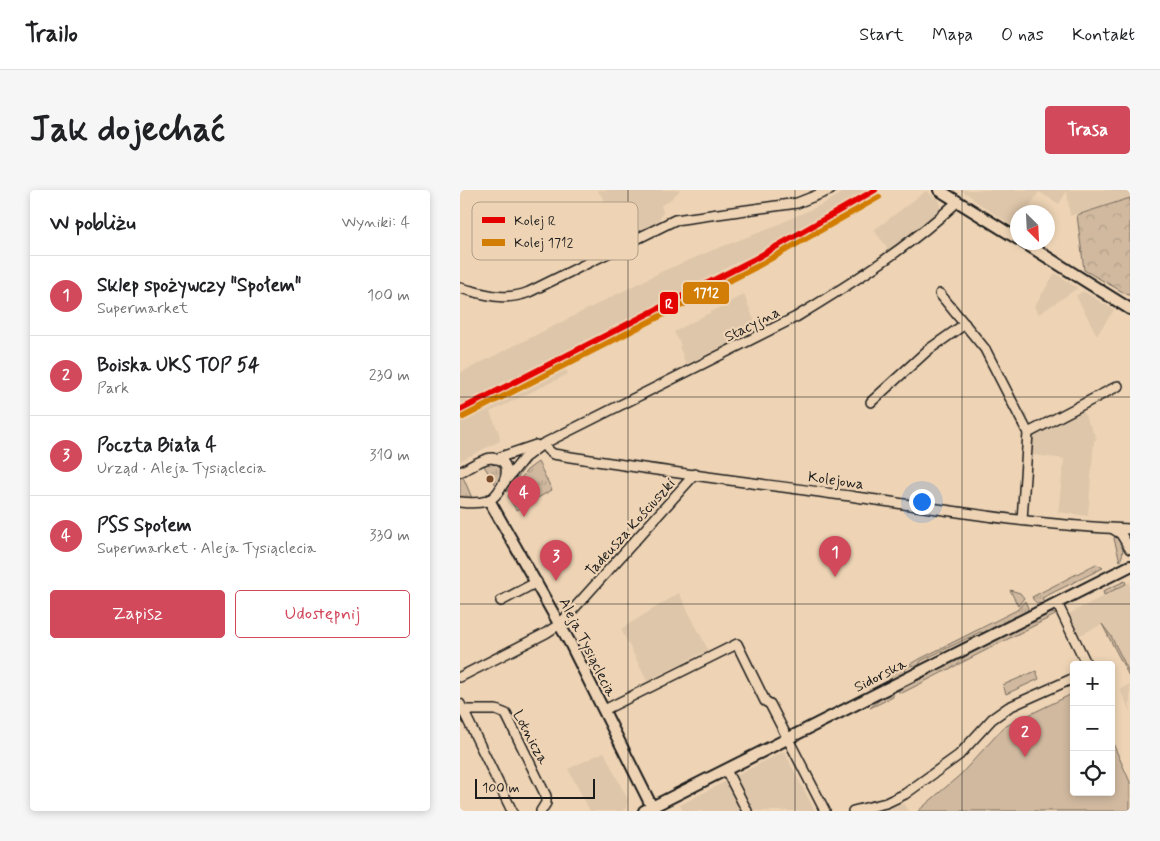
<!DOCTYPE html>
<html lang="pl">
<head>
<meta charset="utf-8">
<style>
	:root { --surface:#fff; --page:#f6f6f6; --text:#202124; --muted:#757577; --line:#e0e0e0; --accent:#d1495b }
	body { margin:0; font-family:Mynerve,sans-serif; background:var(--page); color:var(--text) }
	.controls { position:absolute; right:15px; bottom:15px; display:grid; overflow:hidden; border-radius:5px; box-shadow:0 2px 8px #0003 }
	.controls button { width:45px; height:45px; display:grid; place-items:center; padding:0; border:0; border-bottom:1px solid var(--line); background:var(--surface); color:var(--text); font:25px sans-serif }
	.compass { position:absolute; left:550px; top:15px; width:45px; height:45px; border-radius:50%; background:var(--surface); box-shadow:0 2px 8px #0003; rotate:156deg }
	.scale { position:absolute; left:15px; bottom:12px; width:120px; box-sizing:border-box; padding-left:5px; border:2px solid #1c1c1c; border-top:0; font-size:14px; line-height:18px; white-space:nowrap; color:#1c1c1c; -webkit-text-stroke:4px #eed4b5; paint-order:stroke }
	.you { position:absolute; left:461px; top:311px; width:18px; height:18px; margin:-12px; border:4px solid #fff; border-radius:50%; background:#1a73e8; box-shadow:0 0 0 8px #1a73e833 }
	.badge { display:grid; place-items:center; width:32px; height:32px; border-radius:50%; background:var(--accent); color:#fff; font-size:16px; font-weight:700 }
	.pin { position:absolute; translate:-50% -41px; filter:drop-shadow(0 1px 2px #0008) }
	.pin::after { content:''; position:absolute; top:26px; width:18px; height:15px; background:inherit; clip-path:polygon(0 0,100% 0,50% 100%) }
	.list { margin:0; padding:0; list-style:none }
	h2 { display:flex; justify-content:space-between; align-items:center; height:65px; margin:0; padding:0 20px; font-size:21px }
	h2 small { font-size:16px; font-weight:400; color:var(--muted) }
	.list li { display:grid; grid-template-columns:32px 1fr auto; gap:15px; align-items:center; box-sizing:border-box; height:80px; padding:0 20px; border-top:1px solid var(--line) }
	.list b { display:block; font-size:19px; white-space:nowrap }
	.list p { margin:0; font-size:16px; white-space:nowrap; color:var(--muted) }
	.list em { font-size:16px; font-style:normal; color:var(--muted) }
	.actions { display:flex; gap:10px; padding:15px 20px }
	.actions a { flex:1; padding:11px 0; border:1px solid var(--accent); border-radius:5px; text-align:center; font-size:18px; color:var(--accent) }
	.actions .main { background:var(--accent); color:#fff }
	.icon { flex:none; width:28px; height:28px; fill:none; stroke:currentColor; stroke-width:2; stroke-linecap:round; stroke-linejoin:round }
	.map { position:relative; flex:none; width:670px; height:621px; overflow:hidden; border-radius:5px }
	header { display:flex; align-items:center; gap:30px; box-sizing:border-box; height:70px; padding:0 25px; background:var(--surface); border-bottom:1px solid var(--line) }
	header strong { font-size:24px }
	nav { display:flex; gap:28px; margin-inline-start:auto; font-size:18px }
	.intro { display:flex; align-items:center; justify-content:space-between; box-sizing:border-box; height:120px; padding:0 30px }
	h1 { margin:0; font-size:35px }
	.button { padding:12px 22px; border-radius:5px; background:var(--accent); color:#fff; font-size:18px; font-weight:700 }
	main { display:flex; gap:30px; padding:0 30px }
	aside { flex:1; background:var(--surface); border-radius:5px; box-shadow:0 2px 8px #0003 }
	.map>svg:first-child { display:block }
</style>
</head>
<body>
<header>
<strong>Trailo</strong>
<nav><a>Start</a><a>Mapa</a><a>O nas</a><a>Kontakt</a></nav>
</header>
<div class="intro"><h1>Jak dojechać</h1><a class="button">Trasa</a></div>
<main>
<aside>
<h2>W pobliżu<small>Wyniki: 4</small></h2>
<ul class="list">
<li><span class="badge">1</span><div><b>Sklep spożywczy &quot;Społem&quot;</b><p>Supermarket</p></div><em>100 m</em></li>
<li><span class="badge">2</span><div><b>Boiska UKS TOP 54</b><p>Park</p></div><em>230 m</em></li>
<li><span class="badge">3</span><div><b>Poczta Biała 4</b><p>Urząd · Aleja Tysiąclecia</p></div><em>310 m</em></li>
<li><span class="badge">4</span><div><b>PSS Społem</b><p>Supermarket · Aleja Tysiąclecia</p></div><em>330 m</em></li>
</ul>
<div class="actions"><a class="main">Zapisz</a><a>Udostępnij</a></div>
</aside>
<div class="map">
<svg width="670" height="621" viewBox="0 0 670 621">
	<defs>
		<pattern id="grass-tufts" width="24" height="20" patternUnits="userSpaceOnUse" patternTransform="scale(1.25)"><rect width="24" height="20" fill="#d0b99f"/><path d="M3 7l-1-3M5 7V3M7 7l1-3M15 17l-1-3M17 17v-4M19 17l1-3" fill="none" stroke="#b29e88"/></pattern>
		<pattern id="forest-crowns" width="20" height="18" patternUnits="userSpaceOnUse" patternTransform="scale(1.25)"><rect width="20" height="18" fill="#d0b99f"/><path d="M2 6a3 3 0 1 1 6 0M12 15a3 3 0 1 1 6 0" fill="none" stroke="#b29e88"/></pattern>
	</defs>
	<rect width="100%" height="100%" fill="#eed4b5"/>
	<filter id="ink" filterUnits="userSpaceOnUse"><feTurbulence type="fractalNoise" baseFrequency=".02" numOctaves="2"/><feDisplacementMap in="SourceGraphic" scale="10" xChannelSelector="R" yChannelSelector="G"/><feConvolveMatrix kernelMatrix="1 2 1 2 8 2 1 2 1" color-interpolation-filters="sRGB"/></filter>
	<g filter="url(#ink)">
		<g fill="#dec6aa">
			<polygon points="137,0 220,0 208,12 201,15 203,22 199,30 171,45"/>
			<polygon points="387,0 420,0 282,85 258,102 106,179 108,184 30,222 39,243 40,251 0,271 0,183 203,81 258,58 306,40 365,13"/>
			<polygon points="501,0 670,0 670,8 610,26 607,1 599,14 579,2 566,22 558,22 556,38 512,9 513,8"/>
			<polygon points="466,1 480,11 480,20 429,60 414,40"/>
			<polygon points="595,83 618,98 579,124 574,117"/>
			<polygon points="623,101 654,120 637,145 616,106"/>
			<polygon points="284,104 298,140 226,174 219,156 221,155 214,142"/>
			<polygon points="622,220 637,249 634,251 628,326 598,322 604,269 573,265 572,245"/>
			<polygon points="670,392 670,484 651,446 643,434 618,446 607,425"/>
			<polygon points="219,403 248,460 187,491 161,439"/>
			<polygon points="670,494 670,522 660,499"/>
			<polygon points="324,561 355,621 223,621 220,615"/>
			<polygon points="144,562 168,610 166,619 162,621 130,621 108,579"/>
			<polygon points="445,614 448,621 413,621 415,620"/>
		</g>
		<g fill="url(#grass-tufts)" stroke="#766a5e">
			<polygon points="69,270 68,273 48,301 43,301 62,274"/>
			<polygon points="78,272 92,300 56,320 48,306 67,280"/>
			<path d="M28 273H35C46 278 42 287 36 295L24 276Z"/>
			<polygon points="3,287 12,308 0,308 0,288"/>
			<path d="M655 345C663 353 665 361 660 371L654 349Z"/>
			<path d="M636 374 643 378 582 408 584 413C578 415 574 412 572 407Z"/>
			<polygon points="665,391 666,394 644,405 643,401"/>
			<polygon points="550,400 560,403 564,408 558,416"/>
			<polygon points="565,411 568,418 567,422 525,443 520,442 461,471 458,477 452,475 446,478 445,483 432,490 431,488 428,489 428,485 557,420"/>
			<polygon points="591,423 597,424 442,503 439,502 437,499"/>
			<polygon points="642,434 651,446 670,484 670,488"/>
			<polygon points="433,501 433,507 410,518 425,505"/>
		</g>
		<polygon fill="url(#forest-crowns)" stroke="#766a5e" points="670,8 670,106 624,80 617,25"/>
		<g fill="#d0b99f" stroke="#766a5e">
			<polygon points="576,481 579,489 546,504 543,495"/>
			<polygon points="614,503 614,602 651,602 651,549 670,592 670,621 458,621 500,585 544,537"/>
		</g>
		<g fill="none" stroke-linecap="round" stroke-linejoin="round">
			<g stroke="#1c1c1c" stroke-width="12">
				<g id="minor">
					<path d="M0 98C25 104 44 112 69 102L215 30 337 13 370 0"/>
					<polyline points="480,104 525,159 568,243 562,330"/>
					<polyline points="411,212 468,160 505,134"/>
					<polyline points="568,243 658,196"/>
					<path d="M83 254 88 260 93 264C194 281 295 293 396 307 487 320 578 336 670 339"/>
					<polyline points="35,269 76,255"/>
					<path d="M0 282C9 278 22 268 32 268 59 269 42 306 27 311 20 313 8 313 0 312"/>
					<path d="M44 293 64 268 83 254 336 127C392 93 449 57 497 12"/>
					<polyline points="653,339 661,344 670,359"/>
					<polyline points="41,411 77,392"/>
					<polyline points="597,413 627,475"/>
					<polyline points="0,487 86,443 100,434 235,284"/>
					<polyline points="0,514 52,621"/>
					<polyline points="3,520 36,520 46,524 86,606 86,613 81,621"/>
					<polyline points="144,520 277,454 305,511 310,514 365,621"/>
					<polyline points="266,580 287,621"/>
					<polyline points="393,621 426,613 445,604 499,565 532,529 549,517 614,488"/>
				</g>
			</g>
			<g stroke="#1c1c1c" stroke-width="14">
				<g id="tertiary">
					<polyline points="479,0 558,49"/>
					<polyline points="563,52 670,119"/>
					<polyline points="29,310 110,453 194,621"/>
					<polyline points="184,621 670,376"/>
				</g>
			</g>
			<use href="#minor" stroke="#eed4b5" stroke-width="9"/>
			<use href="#tertiary" stroke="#eed4b5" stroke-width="10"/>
			<g stroke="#eed4b5" stroke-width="10">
				<polyline id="rail-1" points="0,220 293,70 415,0"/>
			</g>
			<g stroke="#eed4b5" stroke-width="10">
				<polyline id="rail-2" points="3,227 296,77 419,7"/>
			</g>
			<use href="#rail-1" stroke="#e50000" stroke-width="6"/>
			<use href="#rail-2" stroke="#d27d06" stroke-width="6"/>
		</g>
	</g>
	<path fill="none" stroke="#1c1c1c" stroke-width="1" stroke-opacity="0.55" d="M168 0V621M335 0V621M502 0V621M0 207H670M0 414H670"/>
	<circle fill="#7a4b2a" stroke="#eed4b5" stroke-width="2" cx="30" cy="289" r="4.5"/>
	<g text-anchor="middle" stroke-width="4.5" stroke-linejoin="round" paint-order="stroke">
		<g font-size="15" fill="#1c1c1c" stroke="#eed4b5">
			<text transform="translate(292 134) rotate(-27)" y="5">Stacyjna</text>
			<text transform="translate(376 290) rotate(8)" y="5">Kolejowa</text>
			<text transform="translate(170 337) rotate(-48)" y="5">Tadeusza Kościuszki</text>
			<text transform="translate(128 457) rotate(63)" y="5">Aleja Tysiąclecia</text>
			<text transform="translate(420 485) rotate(-27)" y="5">Sidorska</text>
			<text transform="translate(71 547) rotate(62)" y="5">Lotnicza</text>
		</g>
	</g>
	<rect x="12" y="12" width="166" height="58" rx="8" fill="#eed4b5" stroke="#af9d87" stroke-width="1"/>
	<rect x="22" y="27" width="23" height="6" fill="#e50000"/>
	<rect x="22" y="49" width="23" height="7" fill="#d27d06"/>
	<g font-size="14" fill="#1c1c1c">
		<text x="54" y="35">Kolej R</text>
		<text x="54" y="57">Kolej 1712</text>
	</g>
	<g stroke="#eed4b5" stroke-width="2">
		<rect x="222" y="91" width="48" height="24" rx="5" fill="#d27d06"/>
		<rect x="199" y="101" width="20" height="24" rx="5" fill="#e50000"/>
	</g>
	<g font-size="14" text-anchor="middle" font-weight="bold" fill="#fff">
		<text x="246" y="107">1712</text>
		<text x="209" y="118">R</text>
	</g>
</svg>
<div class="controls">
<button>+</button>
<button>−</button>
<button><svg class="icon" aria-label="locate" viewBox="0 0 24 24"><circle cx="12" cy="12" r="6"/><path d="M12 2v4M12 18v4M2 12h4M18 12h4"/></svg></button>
</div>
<svg class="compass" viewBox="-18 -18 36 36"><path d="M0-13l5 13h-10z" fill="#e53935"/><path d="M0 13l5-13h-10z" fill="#757577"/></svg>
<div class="scale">100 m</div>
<div class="you"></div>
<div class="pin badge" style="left:375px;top:387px">1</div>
<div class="pin badge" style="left:565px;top:567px">2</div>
<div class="pin badge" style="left:96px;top:391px">3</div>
<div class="pin badge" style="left:64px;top:327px">4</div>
</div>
</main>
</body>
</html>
